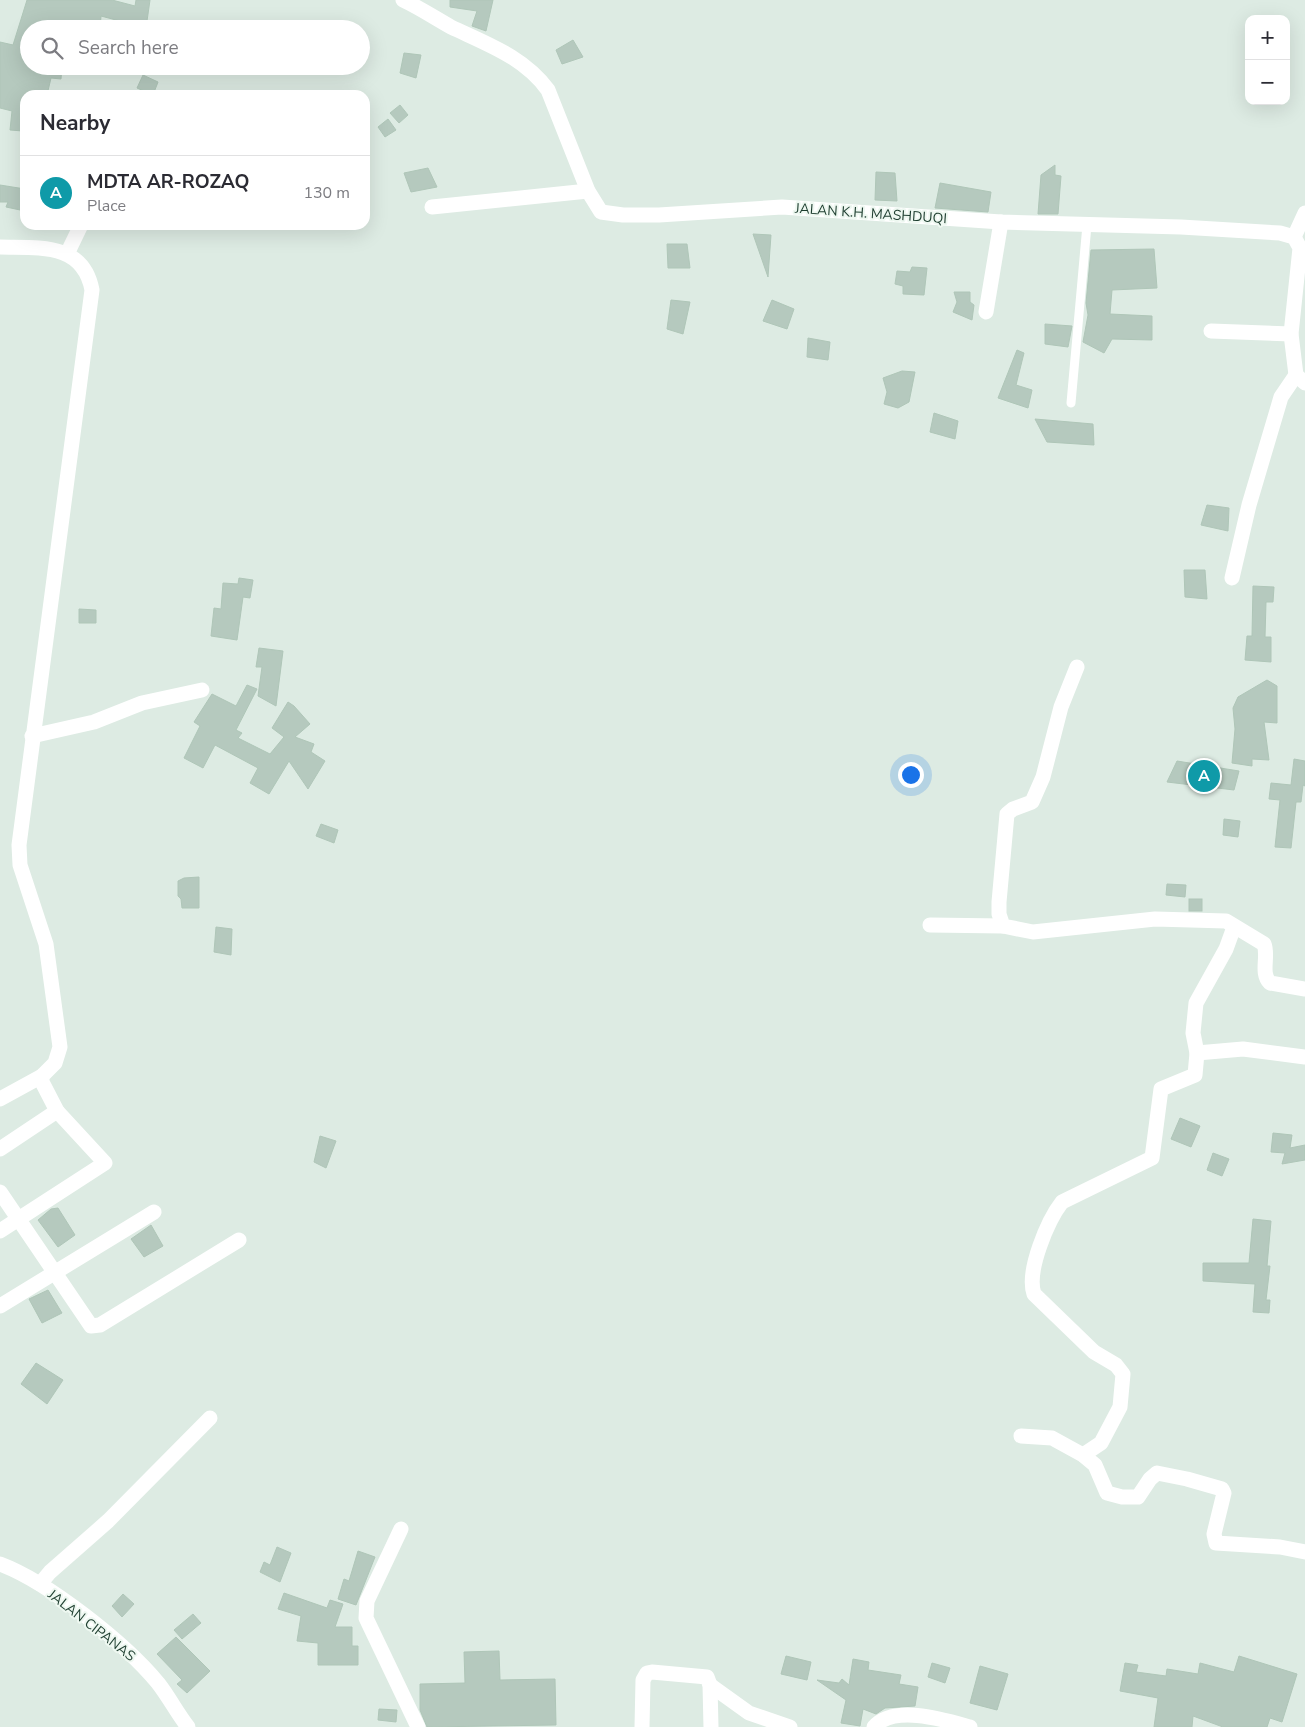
<!DOCTYPE html>
<html lang="en">
<head>
<meta charset="utf-8">
<style>
	:root { --surface:#fff; --page:#f2f2f3; --text:#2b2b33; --muted:#7c7c81; --line:#e1e1e2; --accent:#d93025 }
	body { margin:0; font-family:"Nunito Sans",sans-serif; background:var(--page); color:var(--text) }
	.controls { position:absolute; right:15px; top:15px; display:grid; overflow:hidden; border-radius:10px; box-shadow:0 5px 20px #0002 }
	.controls button { width:45px; height:45px; display:grid; place-items:center; padding:0; border:0; border-bottom:1px solid var(--line); background:var(--surface); color:var(--text); font:25px sans-serif }
	.you { position:absolute; left:910px; top:774px; width:18px; height:18px; margin:-12px; border:4px solid #fff; border-radius:50%; background:#1a73e8; box-shadow:0 0 0 8px #1a73e833 }
	.badge { display:grid; place-items:center; width:32px; height:32px; border-radius:50%; background:var(--accent); color:#fff; font-size:16px; font-weight:700 }
	.pin { position:absolute; translate:-50% -50%; border:2px solid #fff; box-shadow:0 1px 5px #0006 }
	.list { margin:0; padding:0; list-style:none }
	h2 { display:flex; justify-content:space-between; align-items:center; height:65px; margin:0; padding:0 20px; font-size:21px }
	h2 small { font-size:16px; font-weight:400; color:var(--muted) }
	.list li { display:grid; grid-template-columns:32px 1fr auto; gap:15px; align-items:center; box-sizing:border-box; height:75px; padding:0 20px; border-top:1px solid var(--line) }
	.list b { display:block; font-size:19px; white-space:nowrap }
	.list p { margin:0; font-size:16px; white-space:nowrap; color:var(--muted) }
	.list em { font-size:16px; font-style:normal; color:var(--muted) }
	.icon { flex:none; width:28px; height:28px; fill:none; stroke:currentColor; stroke-width:2; stroke-linecap:round; stroke-linejoin:round }
	.map { position:relative; flex:none; width:1305px; height:1727px; overflow:hidden }
	.search { position:absolute; background:var(--surface); box-shadow:0 5px 20px #0002; left:20px; top:20px; width:350px; height:55px; display:flex; align-items:center; gap:12px; box-sizing:border-box; padding:0 18px; border-radius:28px; color:var(--muted); font-size:19px }
	.panel { position:absolute; background:var(--surface); box-shadow:0 5px 20px #0002; left:20px; top:90px; width:350px; height:140px; border-radius:15px }
	.map>svg:first-child { display:block }
</style>
</head>
<body>
<div class="map">
<svg width="1305" height="1727" viewBox="0 0 1305 1727">
	<rect width="100%" height="100%" fill="#ddebe3"/>
	<g fill="#b5c9be" stroke="#afc6b8">
		<polygon points="27,0 112,0 135,6 136,0 150,0 146,28 101,16 100,29 29,29 29,66 62,66 61,79 51,78 47,95 25,95 23,131 10,130 12,111 0,108 0,42 13,45"/>
		<polygon points="450,0 493,0 486,31 472,26 477,11 450,7"/>
		<polygon points="573,40 583,57 562,64 556,50"/>
		<polygon points="404,53 421,55 416,78 400,73"/>
		<polygon points="143,75 158,82 153,95 137,88"/>
		<polygon points="400,105 408,115 399,123 390,113"/>
		<polygon points="388,119 396,130 385,137 378,127"/>
		<polygon points="1055,165 1055,175 1061,176 1058,214 1038,214 1041,175"/>
		<polygon points="428,168 437,187 411,192 404,173"/>
		<polygon points="876,172 895,173 897,201 875,200"/>
		<polygon points="940,183 991,192 988,212 935,208"/>
		<polygon points="0,185 25,189 25,211 6,207 8,202 0,202"/>
		<polygon points="753,234 771,235 768,277"/>
		<polygon points="667,244 687,244 690,268 668,268"/>
		<polygon points="1154,249 1157,288 1112,290 1110,314 1152,316 1152,340 1112,339 1104,353 1083,342 1088,315 1086,303 1091,250"/>
		<polygon points="912,267 927,268 924,295 903,294 903,286 895,284 897,271 910,272"/>
		<polygon points="954,292 970,292 970,302 974,305 972,320 953,312 957,302"/>
		<polygon points="671,300 690,302 683,334 667,329"/>
		<polygon points="772,300 794,309 787,329 763,321"/>
		<polygon points="1045,324 1072,326 1068,347 1045,344"/>
		<polygon points="808,338 830,342 828,360 807,357"/>
		<polygon points="1017,350 1024,353 1016,385 1032,390 1028,408 998,398"/>
		<polygon points="902,371 915,372 909,402 898,408 884,404 887,392 883,378"/>
		<polygon points="934,413 958,421 955,439 930,432"/>
		<polygon points="1035,419 1093,424 1094,445 1047,442"/>
		<polygon points="1207,505 1229,508 1228,531 1201,525"/>
		<polygon points="1184,570 1205,570 1207,599 1185,597"/>
		<polygon points="239,578 253,580 250,598 243,597 237,640 211,636 214,608 221,609 223,583 238,584"/>
		<polygon points="1253,586 1274,587 1273,602 1266,602 1265,637 1271,637 1271,662 1245,660 1247,636 1252,636"/>
		<polygon points="79,609 96,610 96,623 79,623"/>
		<polygon points="259,648 283,651 276,706 258,696 262,667 256,667"/>
		<polygon points="1267,680 1277,686 1277,723 1264,722 1269,760 1252,759 1252,766 1232,763 1235,729 1233,708 1238,697"/>
		<polygon points="247,685 257,689 236,730 242,733 238,738 270,754 284,737 272,728 288,702 294,706 310,724 295,737 314,744 311,752 325,761 308,789 289,761 269,794 250,783 258,768 215,745 203,768 184,758 200,726 194,722 212,694 236,706"/>
		<polygon points="1294,759 1305,761 1305,786 1303,785 1301,802 1296,802 1291,848 1275,847 1280,800 1269,799 1271,783 1291,785"/>
		<polygon points="1177,761 1239,771 1234,790 1167,782"/>
		<polygon points="1224,819 1240,821 1238,837 1223,835"/>
		<polygon points="321,824 338,830 334,843 316,836"/>
		<polygon points="199,877 199,908 182,908 181,899 178,896 178,881 184,878"/>
		<polygon points="1167,884 1186,885 1185,897 1166,895"/>
		<rect x="1189" y="899" width="13" height="12"/>
		<polygon points="216,927 232,929 231,955 214,952"/>
		<polygon points="1180,1118 1200,1126 1191,1147 1171,1139"/>
		<polygon points="1273,1133 1292,1135 1290,1148 1305,1145 1305,1160 1282,1164 1285,1153 1271,1152"/>
		<polygon points="320,1136 336,1141 326,1168 314,1162"/>
		<polygon points="1213,1153 1229,1159 1222,1176 1207,1170"/>
		<polygon points="58,1208 75,1235 58,1247 38,1220 51,1209"/>
		<polygon points="1253,1219 1271,1221 1267,1266 1270,1266 1266,1300 1270,1300 1269,1313 1253,1312 1255,1284 1203,1281 1203,1263 1249,1263"/>
		<polygon points="151,1225 163,1246 144,1257 131,1239"/>
		<polygon points="48,1290 62,1313 42,1323 29,1299"/>
		<polygon points="36,1363 63,1380 47,1404 21,1384"/>
		<polygon points="277,1547 291,1553 280,1582 260,1572 264,1562 270,1565"/>
		<polygon points="358,1551 375,1557 356,1605 338,1599 344,1579 349,1581"/>
		<polygon points="284,1593 327,1608 330,1600 343,1604 335,1627 352,1627 352,1646 358,1646 358,1665 318,1665 318,1643 297,1641 301,1616 278,1609"/>
		<polygon points="123,1594 134,1604 122,1617 112,1606"/>
		<polygon points="193,1614 201,1623 182,1639 174,1630"/>
		<polygon points="176,1637 210,1671 187,1693 177,1684 182,1680 157,1654"/>
		<polygon points="499,1651 500,1680 555,1679 556,1725 427,1727 420,1710 420,1684 465,1683 464,1652"/>
		<polygon points="786,1656 811,1662 807,1680 781,1674"/>
		<polygon points="1239,1656 1297,1674 1282,1722 1270,1718 1267,1727 1223,1727 1193,1716 1192,1727 1154,1727 1158,1698 1120,1691 1125,1663 1138,1665 1136,1672 1166,1676 1167,1669 1198,1674 1200,1663 1234,1672"/>
		<polygon points="853,1659 869,1662 868,1670 901,1675 899,1684 918,1687 915,1706 885,1708 876,1714 863,1709 860,1726 841,1723 846,1700 817,1680 839,1683 842,1679 849,1685"/>
		<polygon points="932,1663 950,1668 945,1683 928,1677"/>
		<polygon points="980,1666 1008,1674 997,1710 970,1703"/>
		<polygon points="379,1709 397,1710 396,1722 378,1720"/>
	</g>
	<g fill="none" stroke-linecap="round" stroke-linejoin="round">
		<polyline stroke="#fff" stroke-width="9" points="1071,403 1087,225"/>
		<g stroke="#fff" stroke-width="15">
			<path d="M403 0C420 8 435 18 451 27 487 44 524 57 548 90L588 191 601 212 623 215H659L782 207 1001 222 1181 227 1280 233 1294 237 1300 248 1291 334 1296 375 1305 383"/>
			<polyline points="432,207 588,191"/>
			<polyline points="1294,237 1305,213"/>
			<path d="M0 247C38 248 83 242 92 290L19 845 20 865 46 944 60 1047 55 1063 42 1076V1082L57 1111 0 1149"/>
			<polyline points="67,254 81,225"/>
			<polyline points="986,312 1001,222"/>
			<polyline points="1211,331 1291,334"/>
			<polyline points="1232,578 1249,505 1281,397 1296,375"/>
			<path d="M1077 667 1061 707 1043 777 1032 802 1013 809 1007 814 999 902V914L1003 926 1033 932 1155 919 1226 921 1264 944C1269 956 1260 973 1270 983L1305 989"/>
			<polyline points="32,736 94,722 142,703 202,690"/>
			<polyline points="930,925 1003,926"/>
			<polyline points="1197,1053 1243,1049 1305,1057"/>
			<polyline points="0,1099 42,1076"/>
			<polyline points="0,1192 91,1326 100,1325 239,1240"/>
			<polyline points="0,1231 105,1163 57,1111"/>
			<polyline points="0,1306 154,1212"/>
			<polyline points="1021,1436 1052,1438 1083,1455 1095,1465 1107,1493 1122,1497 1138,1497 1150,1479 1157,1473 1187,1479 1222,1489 1224,1493 1214,1534 1216,1543 1280,1547 1305,1552"/>
			<path d="M1083 1455 1101 1443 1120 1407 1123 1374 1116 1365 1094 1352 1034 1294C1026 1271 1048 1220 1062 1202L1152 1158 1161 1089 1195 1075 1197 1053 1193 1033 1196 1003 1226 949 1234 927"/>
			<polyline points="401,1529 367,1601 366,1618 418,1727"/>
			<polyline points="40,1584 50,1572 108,1521 210,1418"/>
			<polyline points="710,1685 749,1713 790,1727"/>
			<polyline points="642,1727 643,1680 647,1673 652,1672 707,1677 710,1685 711,1727"/>
			<path d="M874 1727C894 1704 945 1720 970 1727"/>
		</g>
		<path stroke="#fff" stroke-width="15" d="M0 1564C48 1582 125 1643 158 1683 169 1697 177 1713 188 1727"/>
	</g>
	<g text-anchor="middle" stroke-width="4" stroke-linejoin="round" paint-order="stroke">
		<g font-size="14" fill="#1d3d2f" stroke="#eef8f1">
			<text transform="translate(871 213) rotate(4)" y="5">JALAN K.H. MASHDUQI</text>
			<text transform="translate(92 1625) rotate(38)" y="5">JALAN CIPANAS</text>
		</g>
	</g>
</svg>
<div class="controls">
<button>+</button>
<button>−</button>
</div>
<div class="you"></div>
<div class="pin badge" style="left:1204px;top:776px;background:#0f9aa8">A</div>
<div class="search"><svg class="icon" aria-label="search" viewBox="0 0 24 24"><circle cx="10" cy="10" r="6"/><path d="M15 15l6 6"/></svg>Search here</div>
<section class="panel">
<h2>Nearby<small></small></h2>
<ul class="list">
<li><span class="badge" style="background:#0f9aa8">A</span><div><b>MDTA AR-ROZAQ</b><p>Place</p></div><em>130 m</em></li>
</ul>
</section>
</div>
</body>
</html>
